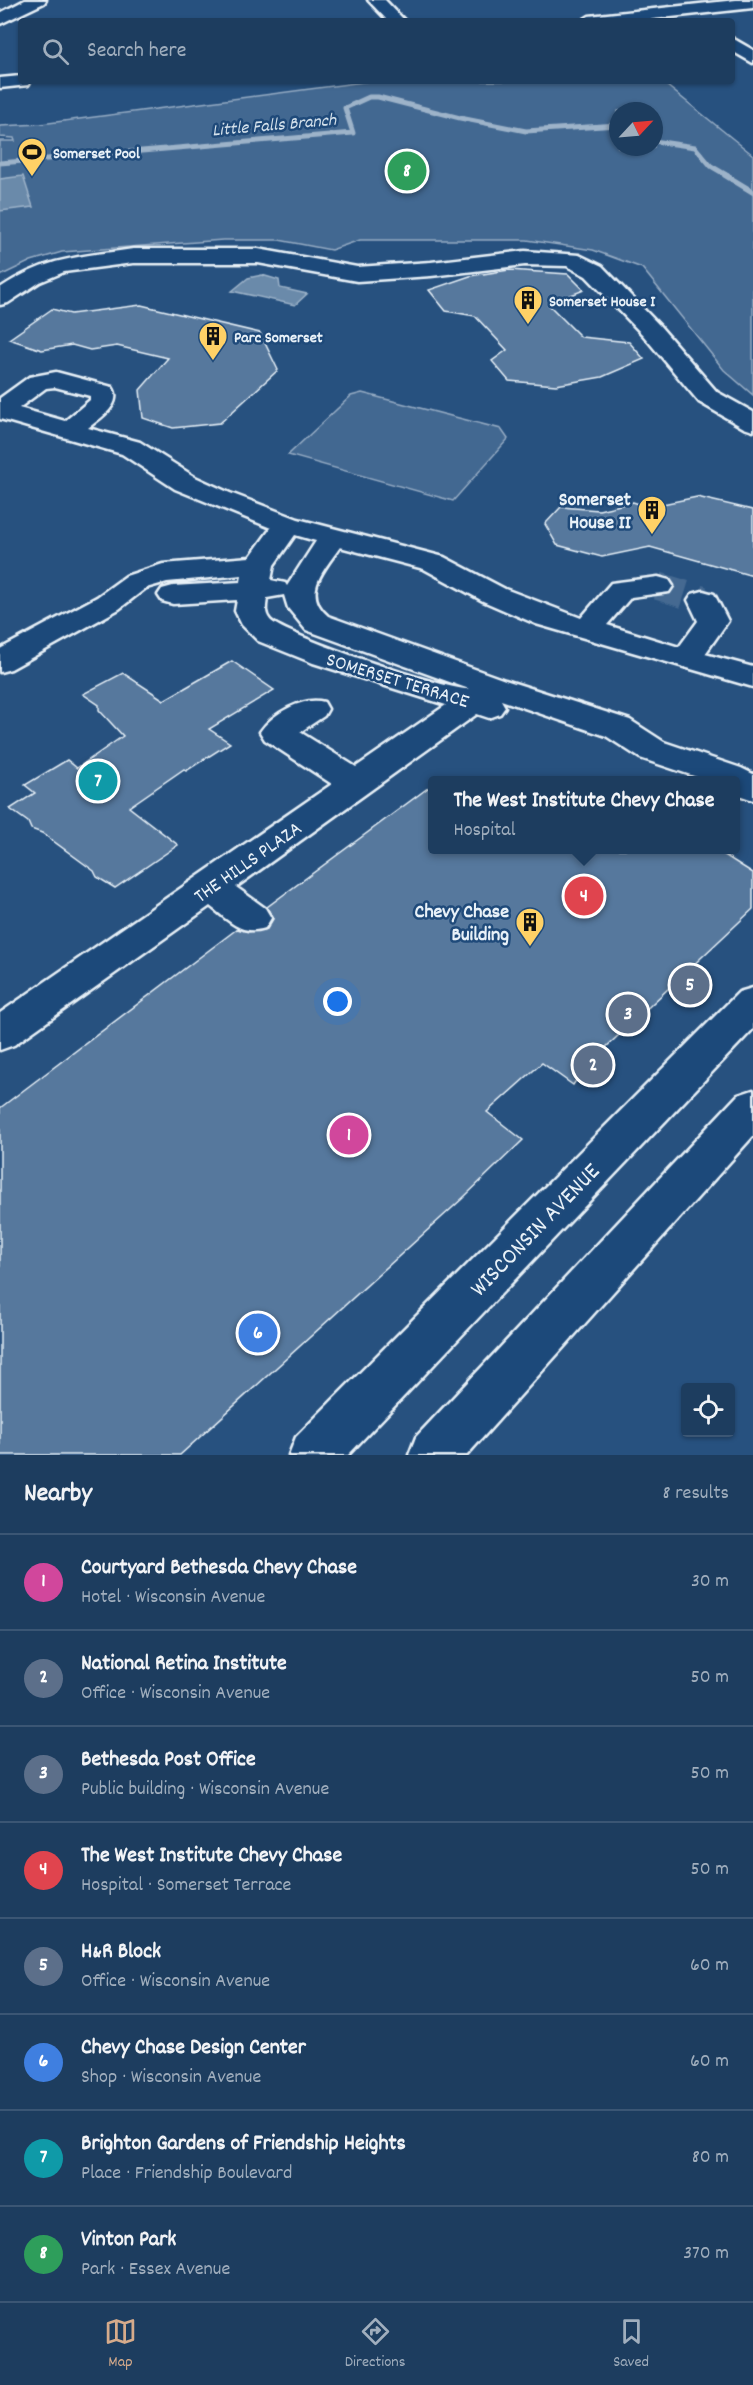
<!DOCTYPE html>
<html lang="en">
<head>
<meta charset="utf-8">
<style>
	:root { --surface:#1d3d5f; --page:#2a4868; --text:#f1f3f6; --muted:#a0aebd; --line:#3b5674; --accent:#d6ab8b }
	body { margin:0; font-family:Dekko,sans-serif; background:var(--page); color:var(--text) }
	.controls { position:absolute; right:18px; bottom:18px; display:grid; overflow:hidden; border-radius:6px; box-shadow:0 2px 4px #0004 }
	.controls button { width:54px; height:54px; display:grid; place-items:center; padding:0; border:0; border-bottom:2px solid var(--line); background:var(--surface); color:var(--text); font:30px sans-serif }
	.compass { position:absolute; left:609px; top:102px; width:54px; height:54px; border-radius:50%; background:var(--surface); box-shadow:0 2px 4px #0004; rotate:64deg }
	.you { position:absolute; left:338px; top:1002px; width:21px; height:21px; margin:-15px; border:4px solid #fff; border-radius:50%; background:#1a73e8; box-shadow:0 0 0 9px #1a73e833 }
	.badge { display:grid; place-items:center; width:39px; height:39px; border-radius:50%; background:var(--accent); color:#fff; font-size:20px; font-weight:700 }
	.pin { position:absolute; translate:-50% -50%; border:3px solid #fff; box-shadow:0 2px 6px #0006 }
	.popup { position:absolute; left:428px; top:776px; width:312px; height:78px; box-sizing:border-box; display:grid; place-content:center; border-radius:6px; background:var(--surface); filter:drop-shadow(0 2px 4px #0005); font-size:20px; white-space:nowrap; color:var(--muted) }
	.popup b { font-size:22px; color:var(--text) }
	.popup::after { content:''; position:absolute; left:50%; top:100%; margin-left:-12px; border:12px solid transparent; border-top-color:var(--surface) }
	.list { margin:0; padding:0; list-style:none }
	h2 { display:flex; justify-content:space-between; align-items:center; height:78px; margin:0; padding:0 24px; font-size:26px }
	h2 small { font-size:20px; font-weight:400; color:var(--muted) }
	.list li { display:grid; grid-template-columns:39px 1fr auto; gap:18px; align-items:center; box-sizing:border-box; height:96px; padding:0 24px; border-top:2px solid var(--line) }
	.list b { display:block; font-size:22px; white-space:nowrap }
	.list p { margin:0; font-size:20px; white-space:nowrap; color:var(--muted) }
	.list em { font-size:20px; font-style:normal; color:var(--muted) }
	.icon { flex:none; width:33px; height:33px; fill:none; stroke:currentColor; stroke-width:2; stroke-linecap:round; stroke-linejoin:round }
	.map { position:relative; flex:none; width:753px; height:1455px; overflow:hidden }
	.search { position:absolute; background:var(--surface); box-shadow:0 2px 4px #0004; left:18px; right:18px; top:18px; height:66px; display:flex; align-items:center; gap:15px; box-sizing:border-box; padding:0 21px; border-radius:6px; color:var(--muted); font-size:22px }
	.sheet { height:846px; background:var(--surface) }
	nav { display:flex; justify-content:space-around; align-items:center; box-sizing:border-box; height:84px; border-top:2px solid var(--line); background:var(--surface); font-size:16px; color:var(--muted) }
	nav a { display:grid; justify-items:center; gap:3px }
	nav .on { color:var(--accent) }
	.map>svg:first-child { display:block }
</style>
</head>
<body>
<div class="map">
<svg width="753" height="1455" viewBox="0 0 753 1455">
	<rect width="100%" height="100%" fill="#27517f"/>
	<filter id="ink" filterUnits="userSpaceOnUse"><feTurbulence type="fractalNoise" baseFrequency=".0167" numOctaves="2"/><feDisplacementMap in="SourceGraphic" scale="12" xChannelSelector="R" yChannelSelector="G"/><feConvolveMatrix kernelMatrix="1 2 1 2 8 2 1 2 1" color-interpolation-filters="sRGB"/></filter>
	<g filter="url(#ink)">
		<g fill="#436891" stroke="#96acc4" stroke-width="1.5" fill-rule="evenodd">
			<path d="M371 81H661L753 155V395L724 370 642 268 593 250 527 240H360L331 250 279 240H223L62 252 31 261 0 276V141H15L14 138 0 137V126L41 124ZM618 111H654V147H618Z"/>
			<polygon points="362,393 501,429 508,439 453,501 288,455 351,396"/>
		</g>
		<g fill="#6b8aaa" stroke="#9db3c9" stroke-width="1.5">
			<polygon points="23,176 33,207 0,211 0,179"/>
			<polygon points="262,275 279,280 280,288 307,294 295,305 232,291 248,278"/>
		</g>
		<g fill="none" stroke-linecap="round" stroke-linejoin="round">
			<g stroke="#9db3c9" stroke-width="5">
				<polyline points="654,141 695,147 711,166 728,176"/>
				<polyline points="0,163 353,133 345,108 369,97 378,97 460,118 526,131 618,125"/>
			</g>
			<polyline stroke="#9db3c9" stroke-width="6" points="725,175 753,192"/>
		</g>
		<g fill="#57789d" stroke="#e8f1f8" stroke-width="1.5">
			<polygon points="509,270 568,274 584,290 548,304 581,337 629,342 644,359 602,377 556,385 509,381 492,361 507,350 475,316 446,311 429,290 470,276"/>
			<polygon points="141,305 260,333 278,370 220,423 173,428 143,418 140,390 168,358 117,346 90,350 72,345 42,350 9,339 52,309 71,314"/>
			<polygon points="697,497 753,510 753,576 650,547 602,557 557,545 545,524 561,507 599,510 633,502 648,507"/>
			<polygon points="232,661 274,690 209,729 230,743 186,771 184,769 129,807 178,845 115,888 97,877 94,871 42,833 31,829 28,822 10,809 35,793 25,785 67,760 77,768 123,736 99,710 99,705 83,694 123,673 164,700"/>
			<polygon points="432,785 432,849 715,849 753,873 753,909 586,1066 573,1085 542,1063 487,1112 523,1140 463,1198 180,1455 0,1455 0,1108 237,929 249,932 267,929 273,919 267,907"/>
		</g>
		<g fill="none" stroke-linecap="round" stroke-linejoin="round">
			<polyline stroke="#446991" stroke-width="28" stroke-dasharray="28 14" stroke-linecap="butt" points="658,586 703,600"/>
			<g stroke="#e8f1f8" stroke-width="5">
				<g id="minor">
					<polygon points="25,0 46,0 44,3 0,24 0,13"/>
					<polygon points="368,0 385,0 405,21 388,21"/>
					<polygon points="736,0 753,0 753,8 634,21 581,21 589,16"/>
					<polygon points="732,38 753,50 753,63 732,51"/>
					<polygon points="21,76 21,81 31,81 28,85 0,88 0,78"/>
					<path d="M133 249H258L357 267 431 262 525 251 579 255 602 266 659 325 717 392 753 412V431L744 428 699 402 643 335 586 276 567 266 525 265 431 276 357 281 258 263H133L64 272 40 282 8 303 0 305V288C47 257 79 257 133 249Z"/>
					<path d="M56 372 112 387C124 404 100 418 88 428L140 442 195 477 230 493 298 519 444 557 505 589 581 618 611 583 658 577 669 580 673 586 669 592 631 597 607 625 679 647 698 621 688 600 692 594 703 591 714 594 728 621 705 654 753 667V687L536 624 483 601 424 569 340 547C324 570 301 593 328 616L505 680 630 720 664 742 741 768 753 774V800L736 794V780H706L640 758 606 736 501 700 505 707 500 714 489 718 477 714 236 887 265 908 271 918 265 928C240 936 229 920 210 906L14 1045 0 1050V1013L332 784 265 740 260 732C272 714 303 696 324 702L328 709 324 716 300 732 356 767 446 705 313 663 258 641 242 625 235 611 237 600 173 604 162 601 158 595 162 589 173 586 241 582 242 575 167 582 146 588 119 609 11 669 0 672V649L97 597 126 576 163 564 250 557 271 528 175 489 122 454 0 419V398L29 377ZM55 387 90 396V400L65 421 19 408 46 388ZM295 535 316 541 287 586 285 583 271 580 274 565ZM284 595 288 608 306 630 469 689C449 691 283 635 270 620 264 613 266 606 267 598Z"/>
				</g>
			</g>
			<g stroke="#e8f1f8" stroke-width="5">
				<g id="major">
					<polygon points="753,988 753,1029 348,1455 289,1455 296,1437 739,992"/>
					<polygon points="753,1090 753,1136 467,1455 409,1455 416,1437 738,1095"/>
				</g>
			</g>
			<use href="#minor" fill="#1f4a7a" fill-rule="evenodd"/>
			<use href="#major" fill="#1f4a7a" fill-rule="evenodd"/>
		</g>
	</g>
	<defs>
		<g id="stadium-pin" transform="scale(1.5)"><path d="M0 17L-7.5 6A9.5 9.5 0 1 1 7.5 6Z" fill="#ffd166" stroke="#1f4a7a"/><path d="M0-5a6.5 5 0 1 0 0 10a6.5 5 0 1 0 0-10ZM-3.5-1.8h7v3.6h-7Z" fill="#111"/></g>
		<g id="building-pin" transform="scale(1.5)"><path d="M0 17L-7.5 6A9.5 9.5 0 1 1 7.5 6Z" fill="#ffd166" stroke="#1f4a7a"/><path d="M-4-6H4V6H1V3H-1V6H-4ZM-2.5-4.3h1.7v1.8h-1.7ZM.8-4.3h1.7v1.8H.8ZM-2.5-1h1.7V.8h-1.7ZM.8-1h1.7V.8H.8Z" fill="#111"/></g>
	</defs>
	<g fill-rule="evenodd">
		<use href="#stadium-pin" x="32" y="152"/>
		<use href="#building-pin" x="528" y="300"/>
		<use href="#building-pin" x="213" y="336"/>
		<use href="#building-pin" x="652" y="510"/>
		<use href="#building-pin" x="530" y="922"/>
	</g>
	<g text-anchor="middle" stroke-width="5" stroke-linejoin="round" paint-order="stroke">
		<g font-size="16" font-weight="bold" fill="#e8f1f8" stroke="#1f4a7a" text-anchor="start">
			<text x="53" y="158">Somerset Pool</text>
			<text x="549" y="306">Somerset House I</text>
			<text x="234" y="342">Parc Somerset</text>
		</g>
		<g font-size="18" font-style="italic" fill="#d5e2ec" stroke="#1f4a7a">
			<text transform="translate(274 124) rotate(-5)" y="6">Little Falls Branch</text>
		</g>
		<g font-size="20" font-weight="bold" fill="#e8f1f8" stroke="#1f4a7a" text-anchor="end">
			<text x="631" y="505">Somerset<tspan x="631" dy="23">House II</tspan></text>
			<text x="509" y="917">Chevy Chase<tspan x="509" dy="23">Building</tspan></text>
		</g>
		<g font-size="20" fill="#e8f1f8" stroke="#1f4a7a">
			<text transform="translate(398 679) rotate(17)" y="7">SOMERSET TERRACE</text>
			<text transform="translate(247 861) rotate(-35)" y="7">THE HILLS PLAZA</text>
		</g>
		<g font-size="24" fill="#e8f1f8" stroke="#1f4a7a">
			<text transform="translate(534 1229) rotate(-46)" y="8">WISCONSIN AVENUE</text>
		</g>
	</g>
</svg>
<div class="controls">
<button><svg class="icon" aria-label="locate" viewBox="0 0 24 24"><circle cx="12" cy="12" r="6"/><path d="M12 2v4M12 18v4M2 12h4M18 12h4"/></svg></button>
</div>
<svg class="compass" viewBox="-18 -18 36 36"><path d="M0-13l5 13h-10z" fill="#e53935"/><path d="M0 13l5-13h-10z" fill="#a0aebd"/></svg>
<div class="you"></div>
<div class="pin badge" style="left:349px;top:1135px;background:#d1479c">1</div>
<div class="pin badge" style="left:593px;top:1065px;background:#5c6f8a">2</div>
<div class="pin badge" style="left:628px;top:1014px;background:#5c6f8a">3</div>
<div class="pin badge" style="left:584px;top:896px;background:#e0444e">4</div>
<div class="popup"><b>The West Institute Chevy Chase</b>Hospital</div>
<div class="pin badge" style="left:690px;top:985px;background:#5c6f8a">5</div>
<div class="pin badge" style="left:258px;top:1333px;background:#3f7fe0">6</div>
<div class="pin badge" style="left:98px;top:781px;background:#0f9aa8">7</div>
<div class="pin badge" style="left:407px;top:171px;background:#2e9e5b">8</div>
<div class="search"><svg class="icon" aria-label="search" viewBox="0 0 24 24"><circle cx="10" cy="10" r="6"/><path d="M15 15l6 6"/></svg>Search here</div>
</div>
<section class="sheet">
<h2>Nearby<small>8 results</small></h2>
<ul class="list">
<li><span class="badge" style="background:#d1479c">1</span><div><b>Courtyard Bethesda Chevy Chase</b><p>Hotel · Wisconsin Avenue</p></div><em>30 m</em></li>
<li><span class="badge" style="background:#5c6f8a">2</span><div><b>National Retina Institute</b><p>Office · Wisconsin Avenue</p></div><em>50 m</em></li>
<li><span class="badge" style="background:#5c6f8a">3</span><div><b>Bethesda Post Office</b><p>Public building · Wisconsin Avenue</p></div><em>50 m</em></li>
<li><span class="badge" style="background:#e0444e">4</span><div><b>The West Institute Chevy Chase</b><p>Hospital · Somerset Terrace</p></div><em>50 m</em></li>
<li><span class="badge" style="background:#5c6f8a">5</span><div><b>H&amp;R Block</b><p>Office · Wisconsin Avenue</p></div><em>60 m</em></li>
<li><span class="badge" style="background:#3f7fe0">6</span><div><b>Chevy Chase Design Center</b><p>Shop · Wisconsin Avenue</p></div><em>60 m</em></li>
<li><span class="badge" style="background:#0f9aa8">7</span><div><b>Brighton Gardens of Friendship Heights</b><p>Place · Friendship Boulevard</p></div><em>80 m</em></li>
<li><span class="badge" style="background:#2e9e5b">8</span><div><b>Vinton Park</b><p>Park · Essex Avenue</p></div><em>370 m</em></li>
</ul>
</section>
<nav>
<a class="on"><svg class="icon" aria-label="map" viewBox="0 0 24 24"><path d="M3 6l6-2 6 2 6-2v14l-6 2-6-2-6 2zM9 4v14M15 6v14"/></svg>Map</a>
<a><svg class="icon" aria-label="directions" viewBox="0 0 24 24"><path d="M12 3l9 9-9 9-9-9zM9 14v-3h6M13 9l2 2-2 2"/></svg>Directions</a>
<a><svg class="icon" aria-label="saved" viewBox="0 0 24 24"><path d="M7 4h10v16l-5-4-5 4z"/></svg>Saved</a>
</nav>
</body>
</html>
